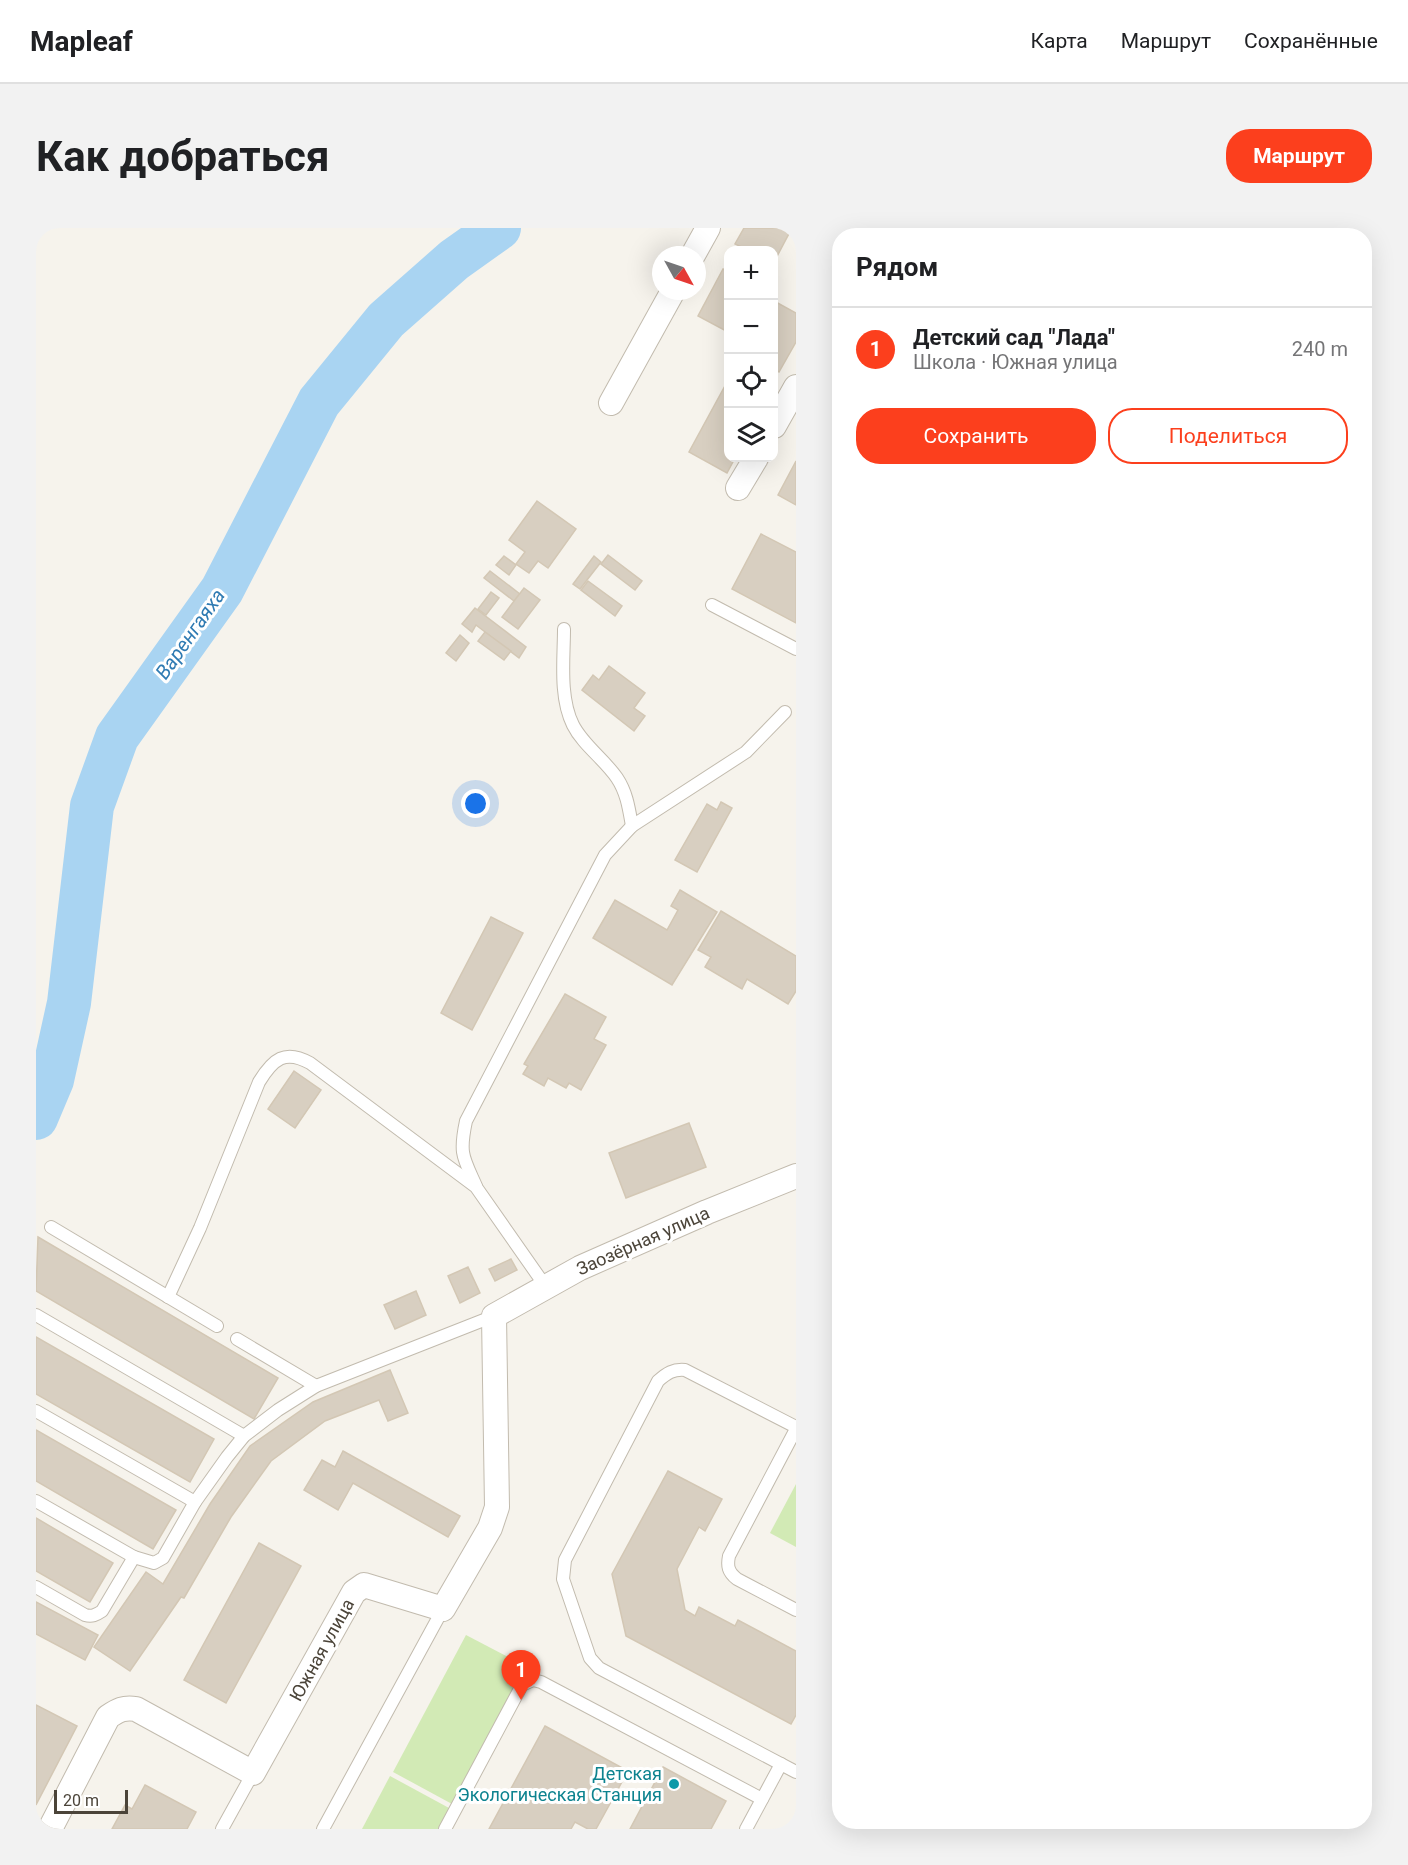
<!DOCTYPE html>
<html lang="ru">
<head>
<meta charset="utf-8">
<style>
	:root { --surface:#fff; --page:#f2f2f2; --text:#202124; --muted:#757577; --line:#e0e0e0; --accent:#fc3f1d }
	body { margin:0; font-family:Roboto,sans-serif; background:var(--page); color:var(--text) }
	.controls { position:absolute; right:18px; top:18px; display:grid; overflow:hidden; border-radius:12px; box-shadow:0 6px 24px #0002 }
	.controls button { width:54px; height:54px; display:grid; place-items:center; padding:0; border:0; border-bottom:2px solid var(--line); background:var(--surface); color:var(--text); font:30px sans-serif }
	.compass { position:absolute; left:616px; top:18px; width:54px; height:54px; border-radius:50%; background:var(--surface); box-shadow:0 6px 24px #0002; rotate:130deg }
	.scale { position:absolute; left:18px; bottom:15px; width:74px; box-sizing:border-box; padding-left:6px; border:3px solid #4b4439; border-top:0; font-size:16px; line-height:21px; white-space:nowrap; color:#4b4439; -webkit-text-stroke:4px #fff; paint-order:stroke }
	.you { position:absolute; left:440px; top:576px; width:21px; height:21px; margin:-15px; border:4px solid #fff; border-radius:50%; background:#1a73e8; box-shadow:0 0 0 9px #1a73e833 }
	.badge { display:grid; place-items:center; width:39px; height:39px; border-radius:50%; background:var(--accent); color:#fff; font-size:20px; font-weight:700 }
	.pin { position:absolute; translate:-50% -50px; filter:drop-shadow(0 2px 3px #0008) }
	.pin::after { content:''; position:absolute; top:32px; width:21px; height:18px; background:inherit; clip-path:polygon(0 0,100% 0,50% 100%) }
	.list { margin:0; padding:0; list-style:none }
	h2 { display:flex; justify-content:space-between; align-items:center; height:78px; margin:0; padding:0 24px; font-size:26px }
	h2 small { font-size:20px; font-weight:400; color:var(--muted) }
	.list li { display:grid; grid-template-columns:39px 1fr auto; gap:18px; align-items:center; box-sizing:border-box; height:84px; padding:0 24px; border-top:2px solid var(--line) }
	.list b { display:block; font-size:22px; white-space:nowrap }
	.list p { margin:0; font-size:20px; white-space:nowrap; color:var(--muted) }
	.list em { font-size:20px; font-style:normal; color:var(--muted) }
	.actions { display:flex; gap:12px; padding:18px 24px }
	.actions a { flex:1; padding:14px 0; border:2px solid var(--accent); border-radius:24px; text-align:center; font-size:21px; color:var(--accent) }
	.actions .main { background:var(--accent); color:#fff }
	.icon { flex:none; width:33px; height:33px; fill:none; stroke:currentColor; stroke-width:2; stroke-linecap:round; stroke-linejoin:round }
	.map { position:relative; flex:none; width:760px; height:1601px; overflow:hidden; border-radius:24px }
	header { display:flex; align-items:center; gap:36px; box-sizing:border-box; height:84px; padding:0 30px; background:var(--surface); border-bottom:2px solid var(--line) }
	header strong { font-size:28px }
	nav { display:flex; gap:33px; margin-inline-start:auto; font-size:21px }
	.intro { display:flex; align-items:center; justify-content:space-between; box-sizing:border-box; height:144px; padding:0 36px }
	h1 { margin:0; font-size:42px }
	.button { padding:15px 27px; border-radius:24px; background:var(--accent); color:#fff; font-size:21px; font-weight:700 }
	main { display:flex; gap:36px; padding:0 36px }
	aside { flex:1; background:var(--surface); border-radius:24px; box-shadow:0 6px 24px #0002 }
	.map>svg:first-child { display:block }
</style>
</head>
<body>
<header>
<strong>Mapleaf</strong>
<nav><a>Карта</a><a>Маршрут</a><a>Сохранённые</a></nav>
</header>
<div class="intro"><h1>Как добраться</h1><a class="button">Маршрут</a></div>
<main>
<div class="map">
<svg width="760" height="1601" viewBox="0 0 760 1601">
	<rect width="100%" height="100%" fill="#f6f3ec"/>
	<g fill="#d2eab5">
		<polygon points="760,1256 760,1319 734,1305"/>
		<polygon points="430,1407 489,1438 416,1576 357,1544"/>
		<polygon points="354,1548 413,1580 402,1601 326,1601"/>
	</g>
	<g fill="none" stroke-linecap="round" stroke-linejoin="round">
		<polyline stroke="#a9d4f2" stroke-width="44" points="0,890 16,852 33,775 56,578 81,509 186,362 283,174 350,92 418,32 463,0"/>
	</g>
	<g fill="#d8cfc1" stroke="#d3c7b4" stroke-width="1.5">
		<polygon points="708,0 756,0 738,34 738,22 712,22 699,16"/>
		<polygon points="687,41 692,44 692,104 662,88"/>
		<polygon points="738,73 760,85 760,114 743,144 738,141"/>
		<polygon points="690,156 692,157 692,230 699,230 691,245 653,224"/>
		<polygon points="760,233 760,277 742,267"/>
		<polygon points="501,273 540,301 512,340 502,333 493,345 480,336 489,324 473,312"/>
		<polygon points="725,306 760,324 760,395 696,361"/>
		<polygon points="572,327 606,353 599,362 565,336"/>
		<polygon points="468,328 480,337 473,347 460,337"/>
		<polygon points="558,328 565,334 544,361 537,356"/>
		<polygon points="454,343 484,366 478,373 448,350"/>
		<polygon points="552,353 586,378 579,388 545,362"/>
		<polygon points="488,360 504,372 482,401 466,389"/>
		<polygon points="455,364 463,370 450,387 442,381"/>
		<polygon points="439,380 490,419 483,430 440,397 436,404 426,396"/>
		<polygon points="449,404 475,423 468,432 442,413"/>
		<polygon points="424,407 433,415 420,433 410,425"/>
		<polygon points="573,438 609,465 598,480 609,488 598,503 546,462 557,447 563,452"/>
		<polygon points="685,574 696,580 661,644 639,632 671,576 681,582"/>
		<polygon points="644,662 681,684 636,757 557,710 579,672 631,702 642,682 635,678"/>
		<polygon points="685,683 760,728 760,763 752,776 711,751 706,761 669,739 675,729 662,722"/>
		<polygon points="455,689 487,705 436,802 405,785"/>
		<polygon points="529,766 570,789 558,811 570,817 545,862 533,855 530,860 512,850 508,858 487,846 492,838 488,836"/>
		<polygon points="258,843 285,862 259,900 232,881"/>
		<polygon points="653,895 670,939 590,970 573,925"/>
		<polygon points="2,1009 242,1150 218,1191 0,1063"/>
		<polygon points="475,1031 481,1042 459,1053 453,1041"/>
		<polygon points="432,1039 444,1065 424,1075 412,1048"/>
		<polygon points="380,1063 390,1087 359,1101 348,1077"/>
		<polygon points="0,1109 178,1211 154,1254 0,1166"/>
		<polygon points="354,1142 372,1185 352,1193 343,1172 289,1193 235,1233 195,1289 148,1370 145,1369 94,1443 58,1419 110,1344 127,1356 174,1276 214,1218 277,1174"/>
		<polygon points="0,1202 140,1282 117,1321 0,1253"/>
		<polygon points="307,1223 424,1288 412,1309 317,1255 302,1282 268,1262 286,1232 299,1239"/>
		<polygon points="632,1243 686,1271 669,1303 663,1299 641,1341 649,1382 659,1388 663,1379 699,1398 702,1392 760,1423 760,1487 755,1496 590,1408 576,1346"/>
		<polygon points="0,1290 77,1335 54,1374 0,1343"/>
		<polygon points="223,1315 265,1338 190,1475 148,1452"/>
		<polygon points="0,1374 62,1407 49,1432 0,1406"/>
		<polygon points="0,1477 41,1498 0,1577"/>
		<polygon points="509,1498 592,1543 560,1601 552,1601 539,1594 535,1601 453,1601"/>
		<polygon points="627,1539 690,1573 675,1601 594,1601"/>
		<polygon points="109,1557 160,1584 151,1601 76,1601 89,1577 96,1581"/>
	</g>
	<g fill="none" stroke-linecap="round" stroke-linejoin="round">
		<g stroke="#c2bbae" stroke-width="14">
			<g id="service">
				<polyline points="676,377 760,421"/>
				<path d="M528 401C528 430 523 469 537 497 547 517 568 531 581 550 591 565 593 581 596 598"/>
				<path d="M440 958C427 929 423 926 430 893L569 627 596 598 710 524 749 484"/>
				<polyline points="15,999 181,1098"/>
				<path d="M132 1069 164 1000 223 854C237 831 249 821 274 835L440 959 510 1059"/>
				<polyline points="0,1087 208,1208"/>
				<polyline points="201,1111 280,1158"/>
				<polyline points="0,1183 159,1274"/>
				<path d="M760 1199 649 1142C637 1141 631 1145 622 1153L529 1332 527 1351 554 1430 563 1440 760 1544"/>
				<path d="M760 1201 693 1328C691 1338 692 1344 701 1351L760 1382"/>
				<polyline points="0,1273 98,1329 118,1335 127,1330 159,1274 191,1229 208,1208 242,1182 280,1158 458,1088"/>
				<path d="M0 1359 49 1387C56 1389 60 1387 66 1383L98 1329"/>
				<polyline points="186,1601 217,1545"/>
				<polyline points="287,1601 407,1381"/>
				<polyline points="409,1601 486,1457 497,1452 505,1454 726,1571"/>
				<polyline points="710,1601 745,1536"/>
			</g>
		</g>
		<g stroke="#c2bbae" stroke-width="26">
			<g id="minor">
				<polyline points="657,27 672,0"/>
				<polyline points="575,175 637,63"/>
				<polyline points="738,198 760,159"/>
				<polyline points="702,260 720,230"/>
				<path d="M14 1601 72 1489C82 1482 88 1479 100 1481L217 1545 318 1364 328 1357 407 1381 454 1300 461 1279 458 1088 544 1040 671 984 760 948"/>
			</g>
		</g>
		<use href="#service" stroke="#fff" stroke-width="12"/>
		<use href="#minor" stroke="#fff" stroke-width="24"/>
	</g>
	<circle fill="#0f9aa8" stroke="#fff" stroke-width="2" cx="638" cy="1556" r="6"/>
	<g text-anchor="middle" stroke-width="6" stroke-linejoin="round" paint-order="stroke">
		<g font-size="18" fill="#4b4439" stroke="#fff">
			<text transform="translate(607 1013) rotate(-24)" y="6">Заозёрная улица</text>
			<text transform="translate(286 1422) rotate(-61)" y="6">Южная улица</text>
		</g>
		<g font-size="18" fill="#0d838f" stroke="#fff" text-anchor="end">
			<text x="626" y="1552">Детская<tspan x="626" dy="21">Экологическая Станция</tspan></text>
		</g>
		<g font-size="20" font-style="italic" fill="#2e7ab2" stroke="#fff">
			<text transform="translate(154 406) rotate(-55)" y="7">Варенгаяха</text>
		</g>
	</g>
</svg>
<div class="controls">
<button>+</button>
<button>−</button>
<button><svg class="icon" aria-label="locate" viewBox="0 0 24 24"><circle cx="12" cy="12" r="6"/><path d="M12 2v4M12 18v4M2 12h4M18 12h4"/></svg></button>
<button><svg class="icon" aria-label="layers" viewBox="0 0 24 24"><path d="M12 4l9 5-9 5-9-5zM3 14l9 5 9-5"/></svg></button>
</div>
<svg class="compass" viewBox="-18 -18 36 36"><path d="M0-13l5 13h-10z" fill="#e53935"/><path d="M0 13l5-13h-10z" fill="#757577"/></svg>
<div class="scale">20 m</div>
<div class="you"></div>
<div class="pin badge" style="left:485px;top:1472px">1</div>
</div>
<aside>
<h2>Рядом<small></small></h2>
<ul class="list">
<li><span class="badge">1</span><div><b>Детский сад &quot;Лада&quot;</b><p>Школа · Южная улица</p></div><em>240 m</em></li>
</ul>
<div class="actions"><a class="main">Сохранить</a><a>Поделиться</a></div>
</aside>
</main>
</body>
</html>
